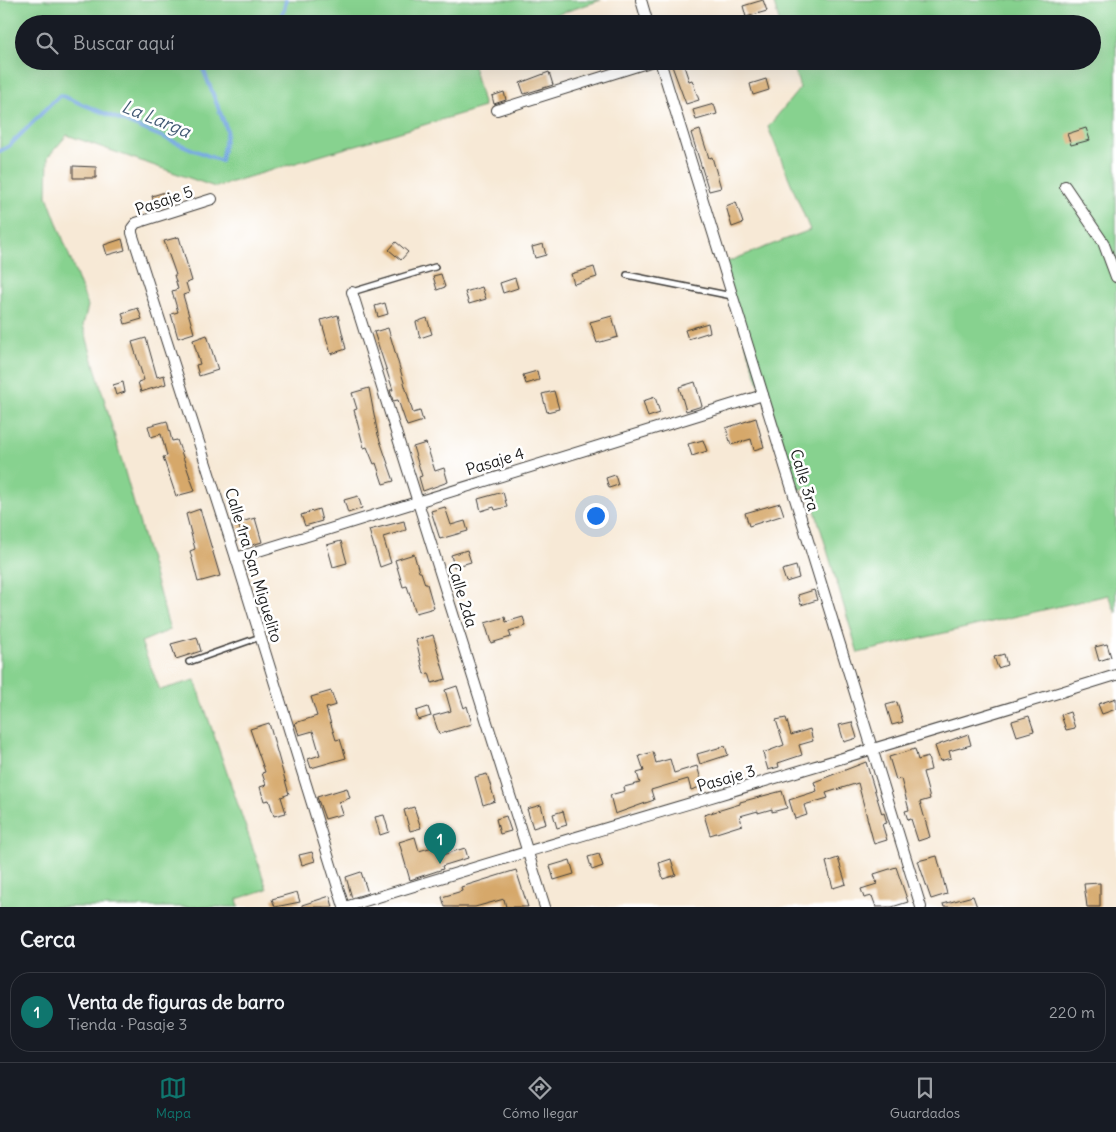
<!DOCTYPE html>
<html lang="es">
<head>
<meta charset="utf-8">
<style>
	:root { --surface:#171b24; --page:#20242c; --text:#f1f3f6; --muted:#9ea1a6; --line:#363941; --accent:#0f766e }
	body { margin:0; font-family:Delius,sans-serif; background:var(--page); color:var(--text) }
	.you { position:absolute; left:595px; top:515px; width:18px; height:18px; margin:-12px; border:4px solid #fff; border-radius:50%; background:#1a73e8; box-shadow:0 0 0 8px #1a73e833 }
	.badge { display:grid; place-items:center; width:32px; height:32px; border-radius:50%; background:var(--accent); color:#fff; font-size:16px; font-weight:700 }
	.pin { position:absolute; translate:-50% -41px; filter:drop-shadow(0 1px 2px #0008) }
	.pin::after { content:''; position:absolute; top:26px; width:18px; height:15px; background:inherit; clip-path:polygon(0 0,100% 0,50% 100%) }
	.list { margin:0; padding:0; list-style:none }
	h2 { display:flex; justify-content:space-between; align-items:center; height:65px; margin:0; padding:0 20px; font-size:21px }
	h2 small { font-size:16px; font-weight:400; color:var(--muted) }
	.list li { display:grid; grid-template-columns:32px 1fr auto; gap:15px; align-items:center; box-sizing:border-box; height:80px; margin:0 10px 10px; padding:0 10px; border:1px solid var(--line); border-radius:20px }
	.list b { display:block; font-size:19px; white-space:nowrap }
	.list p { margin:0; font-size:16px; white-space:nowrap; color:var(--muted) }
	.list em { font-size:16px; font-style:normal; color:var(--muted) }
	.icon { flex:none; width:28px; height:28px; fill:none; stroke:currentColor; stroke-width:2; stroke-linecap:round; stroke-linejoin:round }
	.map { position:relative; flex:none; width:1116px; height:907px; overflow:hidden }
	.search { position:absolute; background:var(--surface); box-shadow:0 5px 20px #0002; left:15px; right:15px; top:15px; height:55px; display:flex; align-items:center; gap:12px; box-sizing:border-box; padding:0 18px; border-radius:28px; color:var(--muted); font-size:19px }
	.sheet { height:155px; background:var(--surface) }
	nav { display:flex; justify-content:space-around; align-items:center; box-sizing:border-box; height:70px; border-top:1px solid var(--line); background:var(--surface); font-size:14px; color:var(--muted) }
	nav a { display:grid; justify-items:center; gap:2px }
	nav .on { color:var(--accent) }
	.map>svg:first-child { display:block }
</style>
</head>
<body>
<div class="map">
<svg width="1116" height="907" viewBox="0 0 1116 907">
	<rect width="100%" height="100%" fill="#fff"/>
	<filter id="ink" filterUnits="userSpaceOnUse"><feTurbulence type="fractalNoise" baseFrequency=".02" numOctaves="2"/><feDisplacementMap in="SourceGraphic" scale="10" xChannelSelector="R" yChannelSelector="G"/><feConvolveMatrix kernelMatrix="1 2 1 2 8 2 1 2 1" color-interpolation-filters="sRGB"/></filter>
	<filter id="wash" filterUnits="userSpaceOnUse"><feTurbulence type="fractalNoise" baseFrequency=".0096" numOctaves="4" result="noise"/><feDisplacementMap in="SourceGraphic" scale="20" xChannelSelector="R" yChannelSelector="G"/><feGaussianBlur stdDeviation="1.12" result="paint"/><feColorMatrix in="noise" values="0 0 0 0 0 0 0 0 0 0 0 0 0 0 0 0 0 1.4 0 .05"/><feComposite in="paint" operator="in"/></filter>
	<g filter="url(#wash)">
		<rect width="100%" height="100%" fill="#f7e9d6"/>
		<g fill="#87d28f" stroke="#527756">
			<polygon points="0,0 601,0 528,24 24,24 24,61 472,61 484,107 215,187 67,135 48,157 47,196 88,306 83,325 170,630 141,642 160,690 195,680 267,889 237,899 239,907 0,907"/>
			<polygon points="773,0 1116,0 1116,613 1108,595 858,653 808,487 795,491 719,265 810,230 768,127 800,88 792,61 1092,61 1092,24 780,24"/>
		</g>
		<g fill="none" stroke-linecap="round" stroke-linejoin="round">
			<g stroke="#76a8e2" stroke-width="4">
				<polyline points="276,24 284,10 286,0"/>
				<polyline points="238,61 252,64 254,61"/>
				<polyline points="0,151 9,146 60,95 221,161 227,130 200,61"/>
			</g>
		</g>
		<g id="blocks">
			<g fill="#d6a86a">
				<polygon points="763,0 767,11 746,17 743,6"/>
				<polygon points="683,63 689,81 692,80 699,100 686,104 672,66"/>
				<polygon points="549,72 553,85 524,94 520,83"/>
				<polygon points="766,79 769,90 753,95 750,84"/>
				<polygon points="504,92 506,100 494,104 492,96"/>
				<polygon points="714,104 717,114 696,120 693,110"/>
				<polygon points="1086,128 1090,140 1071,145 1067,134"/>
				<polygon points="700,130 709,158 712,157 721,188 709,191 691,133"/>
				<polygon points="73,166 96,167 96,178 73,178"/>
				<polygon points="165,192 169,203 155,207 152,196"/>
				<polygon points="736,202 743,223 732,227 726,206"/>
				<polygon points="179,237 192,281 186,283 189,293 183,295 194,333 178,338 171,314 178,312 172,291 178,289 174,275 176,275 164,241"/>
				<polygon points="122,239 125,250 107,255 104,245"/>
				<polygon points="396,242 408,252 401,260 389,250"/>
				<polygon points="543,244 546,255 535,258 532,247"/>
				<polygon points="594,267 597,277 574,284 571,274"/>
				<polygon points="441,274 445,287 437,290 433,276"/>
				<polygon points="515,278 518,288 503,293 500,283"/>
				<polygon points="482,287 486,299 469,304 465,292"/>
				<polygon points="385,303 388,314 378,317 375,306"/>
				<polygon points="138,308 142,319 125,324 122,313"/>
				<polygon points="338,315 346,349 331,354 321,320"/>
				<polygon points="612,316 618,337 597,343 590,322"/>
				<polygon points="427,318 432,334 420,338 416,322"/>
				<polygon points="708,323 710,332 688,339 685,330"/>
				<polygon points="388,328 413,413 420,411 423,421 407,426 398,400 393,401 390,390 393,390 374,332"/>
				<polygon points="207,335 218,370 199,376 196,365 200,364 193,340"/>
				<polygon points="146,338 157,377 164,375 166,384 141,392 138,382 144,380 132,342"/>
				<polygon points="537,371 539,380 526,384 523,375"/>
				<polygon points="123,382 125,392 116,395 113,385"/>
				<polygon points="695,382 702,406 686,411 679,387"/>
				<polygon points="369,388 378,435 394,481 383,484 376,463 374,464 367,447 364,448 354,410 357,409 352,393"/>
				<polygon points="554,391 559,409 547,412 542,394"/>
				<polygon points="655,397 660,413 648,417 643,401"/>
				<polygon points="756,418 764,447 754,450 751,439 731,445 726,428"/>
				<polygon points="167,421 172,441 177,440 195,491 176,496 163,457 167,456 161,434 151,437 148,426"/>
				<polygon points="703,440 707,451 692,456 688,444"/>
				<polygon points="426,443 435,471 444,468 448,482 423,491 419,477 422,476 413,447"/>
				<polygon points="615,475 618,485 609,488 606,478"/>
				<polygon points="503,492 507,507 495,510 494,507 481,511 478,499"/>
				<polygon points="358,496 362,508 348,513 344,500"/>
				<polygon points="780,503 784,515 749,526 745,513"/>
				<polygon points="445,507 451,525 465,521 468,531 440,539 431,511"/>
				<polygon points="200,509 220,576 198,582 190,551 195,549 186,514"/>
				<polygon points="319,509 322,521 305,526 301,515"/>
				<polygon points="255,518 262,542 245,547 238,523"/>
				<polygon points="404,521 406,530 383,537 391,563 380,567 369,530"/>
				<polygon points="341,541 347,563 333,567 327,545"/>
				<polygon points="467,550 471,562 454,567 451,555"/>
				<polygon points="414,554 419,572 421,572 425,584 427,584 434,608 416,613 407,586 403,587 395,560"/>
				<polygon points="796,566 799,578 786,582 782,570"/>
				<polygon points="814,590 817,600 801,605 798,595"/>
				<polygon points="505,617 506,622 523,617 526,626 509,631 511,637 491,643 485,623"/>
				<polygon points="433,635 446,679 432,683 429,673 424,674 416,640"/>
				<polygon points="197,637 201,651 176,659 171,644"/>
				<polygon points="1107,644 1111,657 1099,661 1095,647"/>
				<polygon points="1004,654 1007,665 998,668 994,657"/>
				<polygon points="457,686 464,708 467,706 472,724 439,734 433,716 451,711 445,690"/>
				<polygon points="331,691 336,705 326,708 336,740 340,739 346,758 311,768 308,759 320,755 313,731 299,735 295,723 317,716 311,697"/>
				<polygon points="1116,698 1116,709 1102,714 1098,704"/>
				<polygon points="897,702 903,722 892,725 886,705"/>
				<polygon points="428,707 431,716 418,720 416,711"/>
				<polygon points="1070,712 1075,728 1066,730 1061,715"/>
				<polygon points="1029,716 1034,731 1017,736 1012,721"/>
				<polygon points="786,718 791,735 810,729 813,741 799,745 802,755 778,763 779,767 768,770 763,753 784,745 776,720"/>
				<polygon points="852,722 857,738 844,742 839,725"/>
				<polygon points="269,723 289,794 281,797 286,813 274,816 269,800 264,801 260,787 266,785 262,773 265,772 250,729"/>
				<polygon points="968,734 971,745 949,751 951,758 940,761 935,746"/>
				<polygon points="725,746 728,755 700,764 697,754"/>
				<polygon points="915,749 918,760 928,757 931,770 923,772 930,799 920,802 930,837 918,841 911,819 908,820 905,811 909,810 901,779 896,780 889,757"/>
				<polygon points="653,752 656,763 670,759 674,773 697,766 703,786 691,790 688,779 651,790 654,800 615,814 610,795 625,791 624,787 640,783 637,773 644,771 639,756"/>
				<polygon points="866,762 882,814 884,813 887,823 882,824 887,840 874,844 858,783 826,793 828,798 804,805 807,815 795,819 789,800 817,791 814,782"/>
				<polygon points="487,774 495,801 483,805 475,777"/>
				<polygon points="347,788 350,798 339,802 343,814 325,819 317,797"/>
				<polygon points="782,791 787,808 772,812 772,809 758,813 758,811 740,816 742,825 710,835 704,815 740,804 740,802"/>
				<polygon points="541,805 546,824 533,828 527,809"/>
				<polygon points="414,807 421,828 410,831 404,810"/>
				<polygon points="563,811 567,825 557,828 553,814"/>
				<polygon points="384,815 389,832 380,835 375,817"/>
				<polygon points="506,816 511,831 500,834 496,819"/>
				<polygon points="415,837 419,851 436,846 439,856 465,848 468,858 442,866 443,869 410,880 399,842"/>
				<polygon points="312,852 315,861 302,865 299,855"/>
				<polygon points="599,854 603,866 592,870 588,857"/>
				<polygon points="937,856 947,894 931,899 918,861"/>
				<polygon points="838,858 846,884 833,888 826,862"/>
				<polygon points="671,859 676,875 663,879 659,863"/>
				<polygon points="570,860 574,874 554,880 550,866"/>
				<polygon points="896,867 908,902 892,907 876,907 872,896 864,898 861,889 877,884 874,874"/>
				<polygon points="516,870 528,907 506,907 504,899 475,907 445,907 442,897 462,891 461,887"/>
				<polygon points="361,872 368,893 352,898 346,877"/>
				<polygon points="1100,883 1100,907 1087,907 1084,884"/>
				<polygon points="297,892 300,902 275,907 272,899"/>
				<polygon points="330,896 333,907 302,907 302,905"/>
				<polygon points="973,896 977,907 944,907 943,904"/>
			</g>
		</g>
	</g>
	<g filter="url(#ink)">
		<use href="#blocks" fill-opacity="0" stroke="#3d3b38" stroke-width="1"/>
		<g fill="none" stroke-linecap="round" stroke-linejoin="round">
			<g stroke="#3d3b38" stroke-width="8">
				<g id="lane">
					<polyline points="627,275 732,296"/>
					<polyline points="352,292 435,267"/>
					<polyline points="189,662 260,637"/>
				</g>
			</g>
			<g stroke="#3d3b38" stroke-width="12">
				<g id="street">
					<polyline points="641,0 648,24"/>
					<polyline points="660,61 921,907"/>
					<polyline points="497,110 653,61"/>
					<polyline points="1065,186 1103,242 1116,277"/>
					<polyline points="212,199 136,223 132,228 132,233 236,558 344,907"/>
					<polyline points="352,292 545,907"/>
					<polyline points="236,558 763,395"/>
					<path d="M345 907C601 828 860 755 1116 675"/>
				</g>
			</g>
			<use href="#lane" stroke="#fff" stroke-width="5"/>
			<use href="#street" stroke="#fff" stroke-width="10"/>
		</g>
	</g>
	<g text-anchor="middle" stroke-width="5" stroke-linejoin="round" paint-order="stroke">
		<g font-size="16" fill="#1c1c1c" stroke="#fff">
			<text transform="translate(164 200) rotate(-19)" y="6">Pasaje 5</text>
			<text transform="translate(495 461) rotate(-17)" y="6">Pasaje 4</text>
			<text transform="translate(805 480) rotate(73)" y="6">Calle 3ra</text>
			<text transform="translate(254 565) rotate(73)" y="6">Calle 1ra San Miguelito</text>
			<text transform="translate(463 595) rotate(73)" y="6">Calle 2da</text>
			<text transform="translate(726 778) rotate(-16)" y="6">Pasaje 3</text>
		</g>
		<g font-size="18" font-style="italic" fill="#445b75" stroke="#fff">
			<text transform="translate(156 119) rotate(22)" y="6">La Larga</text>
		</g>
	</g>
</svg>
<div class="you"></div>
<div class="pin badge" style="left:440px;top:864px">1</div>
<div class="search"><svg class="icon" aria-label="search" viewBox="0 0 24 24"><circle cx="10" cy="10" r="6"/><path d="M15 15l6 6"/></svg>Buscar aquí</div>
</div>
<section class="sheet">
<h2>Cerca<small></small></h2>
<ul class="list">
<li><span class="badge">1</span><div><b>Venta de figuras de barro</b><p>Tienda · Pasaje 3</p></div><em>220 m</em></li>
</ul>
</section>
<nav>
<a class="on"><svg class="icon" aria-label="map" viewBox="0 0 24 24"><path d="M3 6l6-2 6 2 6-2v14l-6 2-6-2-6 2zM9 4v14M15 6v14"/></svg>Mapa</a>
<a><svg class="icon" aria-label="directions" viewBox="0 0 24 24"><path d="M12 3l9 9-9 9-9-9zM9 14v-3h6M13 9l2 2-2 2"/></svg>Cómo llegar</a>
<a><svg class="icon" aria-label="saved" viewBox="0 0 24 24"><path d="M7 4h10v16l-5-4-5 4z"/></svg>Guardados</a>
</nav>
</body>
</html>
